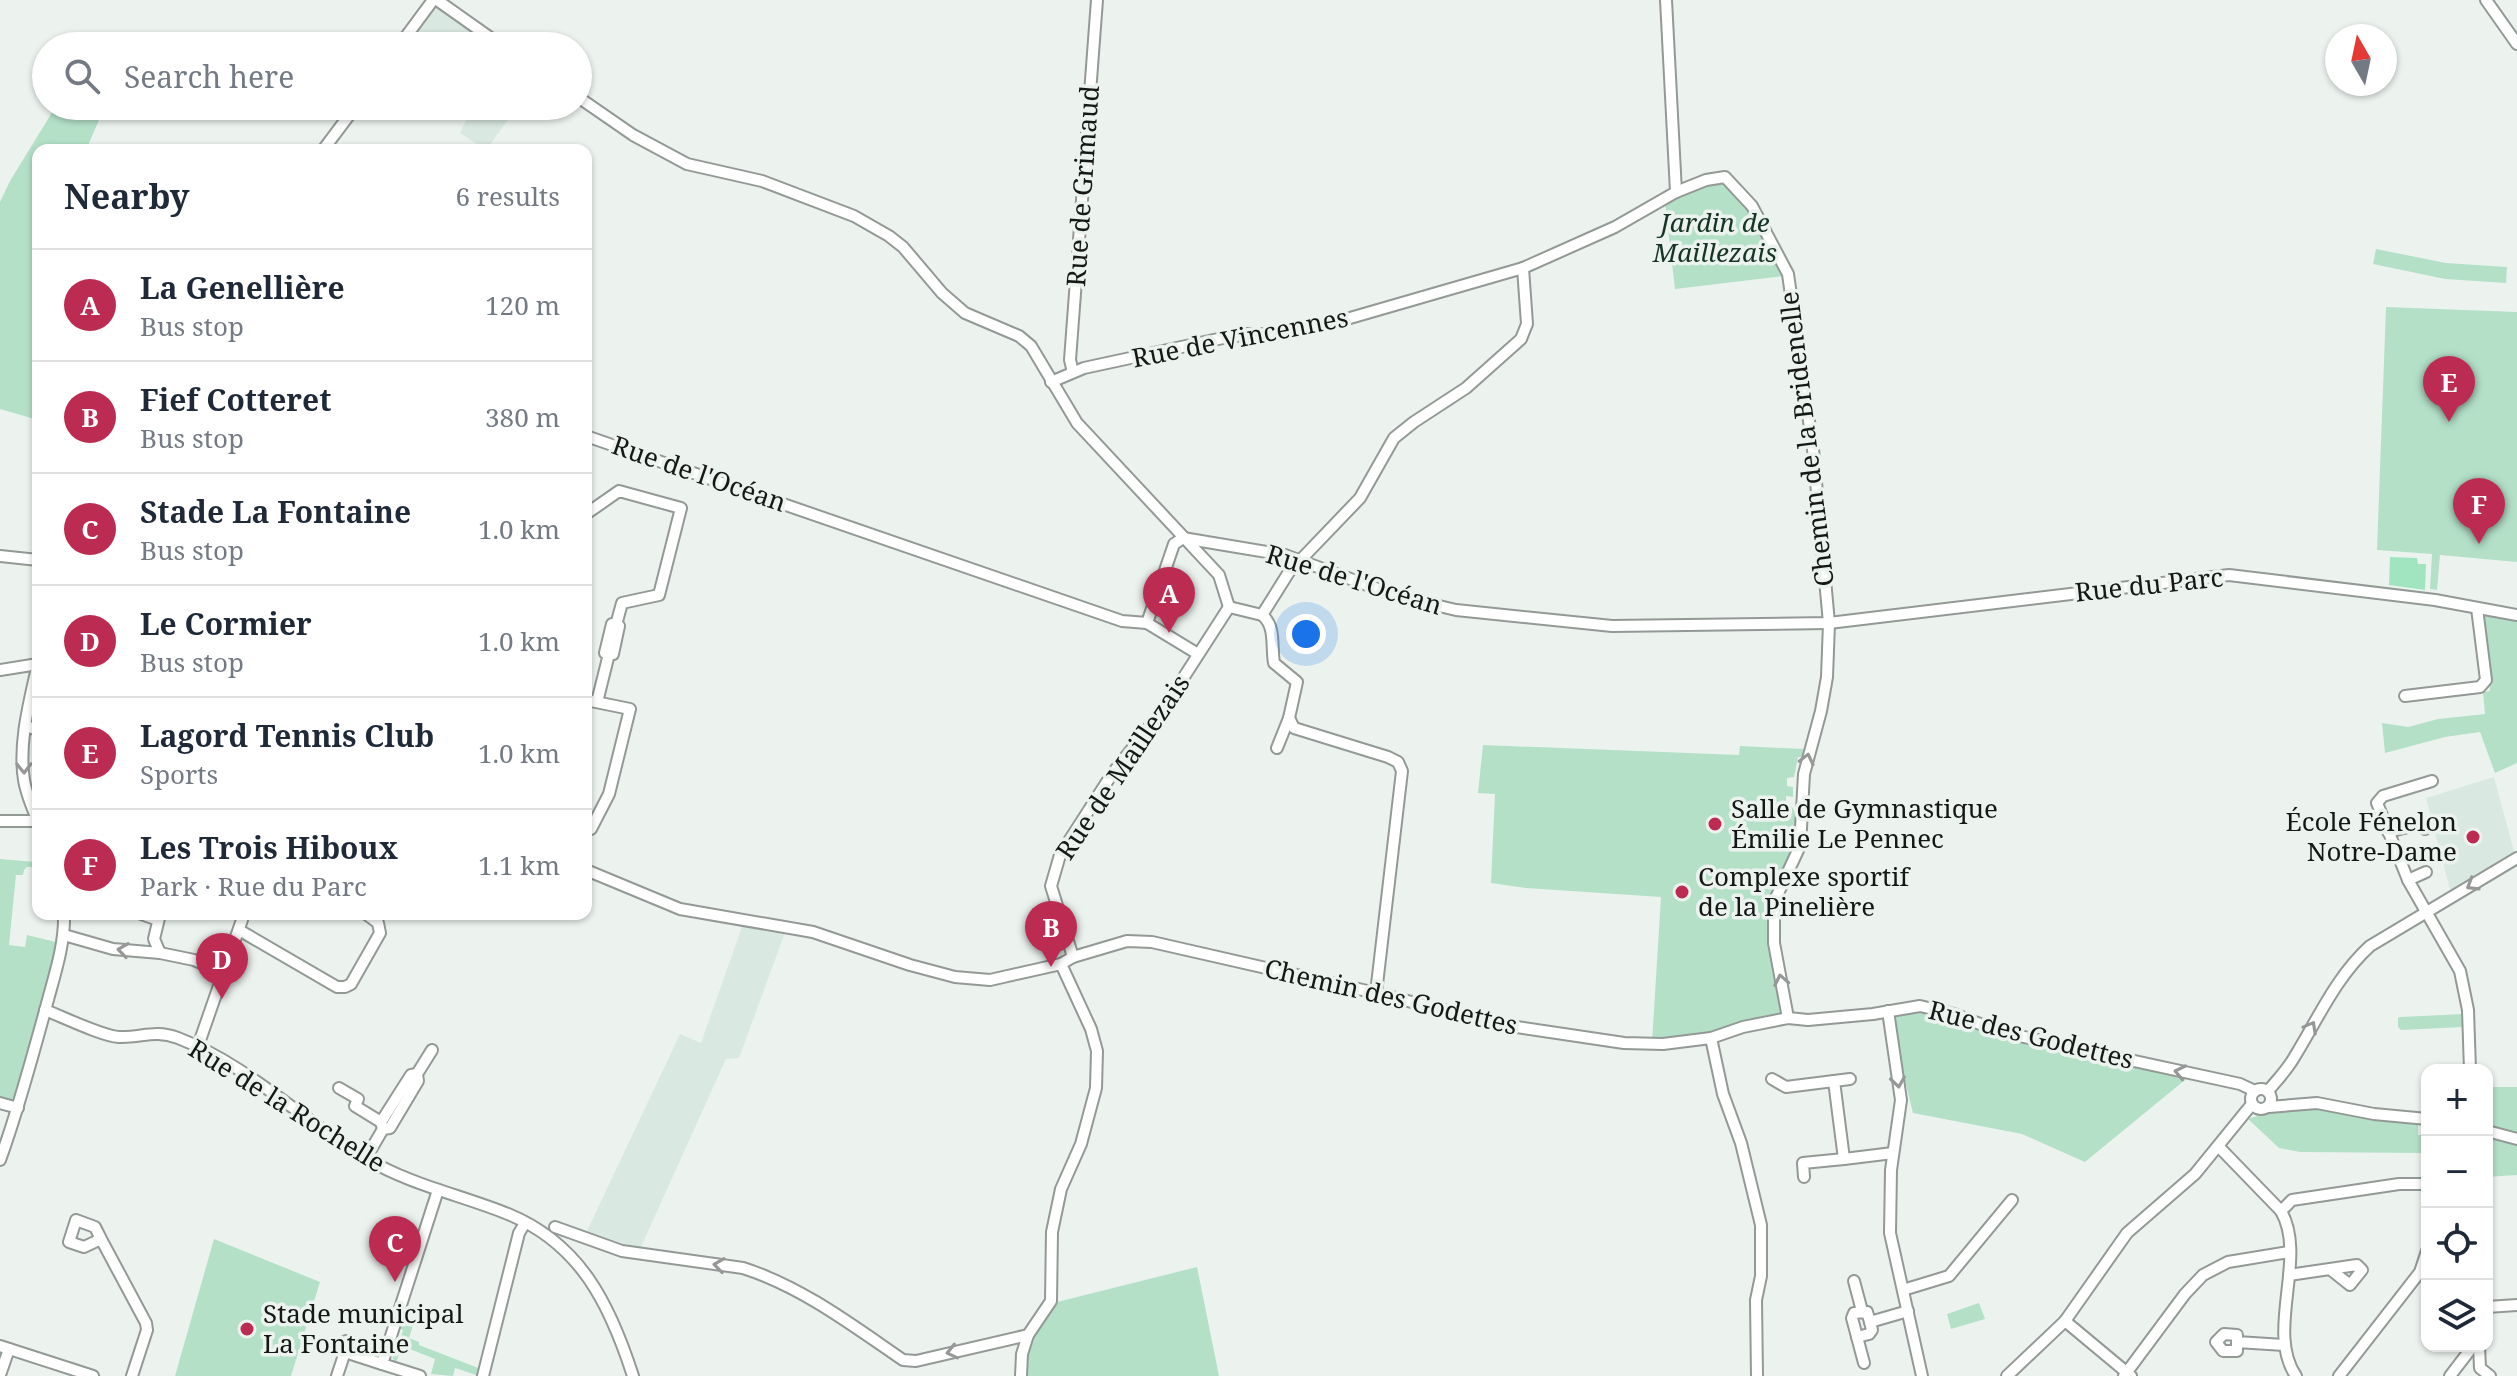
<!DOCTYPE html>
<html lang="en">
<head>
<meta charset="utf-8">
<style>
	:root { --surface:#fff; --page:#f6f6f7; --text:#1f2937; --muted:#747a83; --line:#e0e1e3; --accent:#bc2c52 }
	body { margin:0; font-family:"Noto Serif",serif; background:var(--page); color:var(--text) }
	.controls { position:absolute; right:24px; bottom:24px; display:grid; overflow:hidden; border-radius:16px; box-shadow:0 2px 6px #0004 }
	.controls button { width:72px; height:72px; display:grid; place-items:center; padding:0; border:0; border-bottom:2px solid var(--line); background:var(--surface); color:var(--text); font:40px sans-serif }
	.compass { position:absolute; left:2325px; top:24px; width:72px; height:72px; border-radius:50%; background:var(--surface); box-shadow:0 2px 6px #0004; rotate:351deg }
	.you { position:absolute; left:1306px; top:634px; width:28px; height:28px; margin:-20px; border:6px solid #fff; border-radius:50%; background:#1a73e8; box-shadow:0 0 0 12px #1a73e833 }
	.badge { display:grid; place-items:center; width:52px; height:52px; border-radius:50%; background:var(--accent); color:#fff; font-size:26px; font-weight:700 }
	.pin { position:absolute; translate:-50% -66px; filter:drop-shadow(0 2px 4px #0008) }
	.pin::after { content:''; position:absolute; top:42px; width:28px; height:24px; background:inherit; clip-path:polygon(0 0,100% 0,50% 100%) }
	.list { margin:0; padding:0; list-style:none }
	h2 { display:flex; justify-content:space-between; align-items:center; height:104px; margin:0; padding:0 32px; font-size:34px }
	h2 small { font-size:26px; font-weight:400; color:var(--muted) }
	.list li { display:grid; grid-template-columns:52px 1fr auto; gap:24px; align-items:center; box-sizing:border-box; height:112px; padding:0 32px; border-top:2px solid var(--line) }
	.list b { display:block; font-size:30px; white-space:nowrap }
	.list p { margin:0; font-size:26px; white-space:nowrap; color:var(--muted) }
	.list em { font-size:26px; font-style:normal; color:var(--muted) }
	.icon { flex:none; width:44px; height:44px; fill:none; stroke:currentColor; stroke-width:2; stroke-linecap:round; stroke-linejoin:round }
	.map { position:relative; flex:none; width:2517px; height:1376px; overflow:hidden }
	.search { position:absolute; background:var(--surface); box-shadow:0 2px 6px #0004; left:32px; top:32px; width:560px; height:88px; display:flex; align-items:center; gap:20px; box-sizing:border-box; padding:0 28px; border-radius:44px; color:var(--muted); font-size:30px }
	.panel { position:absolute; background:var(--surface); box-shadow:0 2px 6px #0004; left:32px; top:144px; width:560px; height:776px; border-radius:16px }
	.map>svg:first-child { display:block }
</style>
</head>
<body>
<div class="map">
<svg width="2517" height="1376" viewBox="0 0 2517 1376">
	<rect width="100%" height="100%" fill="#ecf3ef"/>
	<g fill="#d9e8e0">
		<polygon points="436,7 494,46 407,46"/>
		<polygon points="454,106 518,106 486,150 460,133 468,116"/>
		<polygon points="2494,777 2516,859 2452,897 2426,798"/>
		<polygon points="743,924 786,930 739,1058 726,1059 640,1249 587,1231 680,1034 701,1043"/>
	</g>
	<g fill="#b4e0c8">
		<polygon points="56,106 105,106 86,150 38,150 38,420 0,409 0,202 10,181"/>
		<path d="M1716 182C1753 194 1769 244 1785 276L1675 289 1665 203 1687 189Z"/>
		<polygon points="2376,249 2446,263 2507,267 2506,283 2445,279 2373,264"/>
		<polygon points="2386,307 2517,312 2517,562 2440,555 2437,590 2430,589 2432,554 2377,550"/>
		<polygon points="2484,612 2517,618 2517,763 2495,773 2480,732 2445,737 2385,753 2382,723 2408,727 2438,719 2485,714 2483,692 2490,691 2481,620"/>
		<path d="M1483 745 1739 755 1740 746 1804 749 1802 757H1798L1794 777 1787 778V786L1793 787V797L1786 796V801C1808 816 1791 855 1783 876L1769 875 1768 879 1772 880 1771 922 1786 1016 1710 1035 1652 1042 1661 897 1526 888 1491 883 1495 794 1478 793Z"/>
		<polygon points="0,859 35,862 35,867 27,867 24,870 23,875 16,875 9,945 25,947 27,935 60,943 15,1100 0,1096"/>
		<polygon points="1920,1006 2001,1032 2191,1075 2085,1162 2022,1134 1913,1113 1888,1011"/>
		<polygon points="2463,1014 2463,1027 2401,1030 2398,1027 2398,1018 2400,1017"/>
		<polygon points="2487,1087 2517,1087 2517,1136 2487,1127"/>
		<polygon points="2319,1107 2395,1122 2418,1122 2418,1135 2422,1135 2423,1153 2300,1152 2279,1148 2248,1119 2275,1110"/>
		<polygon points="2487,1135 2517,1146 2517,1175 2487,1177"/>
		<polygon points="214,1239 320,1282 291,1376 175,1376"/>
		<path d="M1197 1267 1219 1376H1021C1022 1346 1034 1321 1057 1302Z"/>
		<polygon points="1979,1303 1985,1319 1951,1329 1947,1314"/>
		<polygon points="402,1321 413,1325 409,1338 419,1342 419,1345 481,1369 479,1376 455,1368 453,1376 431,1374 435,1359 402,1346 396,1363 394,1362 391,1350 397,1351 398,1344 394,1343 396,1337 401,1337 403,1330 399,1328"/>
	</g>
	<polygon fill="#a0e5c0" points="2390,557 2417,558 2418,564 2426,564 2425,590 2389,585"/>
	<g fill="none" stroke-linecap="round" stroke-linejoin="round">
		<g stroke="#939995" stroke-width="14">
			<g id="minor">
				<polyline points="437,0 502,46"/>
				<polyline points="2486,0 2517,44"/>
				<polyline points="399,46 433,0"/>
				<polyline points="578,97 633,135 687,164 762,181 854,216 889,236 903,247 942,293 965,313 1019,336 1031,346 1077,423 1219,575 1229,607"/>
				<polyline points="323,150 356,106"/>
				<polyline points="1676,192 1706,180 1725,177 1752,206 1788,274 1813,449 1829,623 1827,677 1821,711 1804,774 1800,846 1774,902 1774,943 1788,1018"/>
				<polyline points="1073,372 1070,360 1097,0"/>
				<polyline points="1051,382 1084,368 1223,338 1247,334 1286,334 1312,329 1523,268"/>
				<polyline points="586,436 1122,621 1147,623 1174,544 1183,538 1285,555 1397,596 1456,610 1612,626 1829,623 2229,575 2435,600 2517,615"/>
				<polyline points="586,514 619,491 681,508 659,595 622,603 616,625 612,624 605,653 609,654 597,702"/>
				<polyline points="0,556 38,560"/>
				<path d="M1262 615C1276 626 1271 646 1274 663L1297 682 1289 718 1277 748"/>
				<polyline points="1147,623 1198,654"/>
				<polyline points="609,654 613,654 619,626 616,625"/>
				<path d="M38 663C30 700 18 742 24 780 26 794 33 809 38 822"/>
				<polyline points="0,670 38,664"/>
				<polyline points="2405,696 2480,687 2486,680 2477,608"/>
				<polyline points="586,700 630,709 609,794 591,829 586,826"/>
				<polyline points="1289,718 1294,728 1388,757 1398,762 1402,771 1376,993"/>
				<polyline points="26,726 38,730"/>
				<polyline points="2432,781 2383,796 2377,803 2408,880 2460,971 2468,1010 2470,1070"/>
				<polyline points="0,821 38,821"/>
				<polyline points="2388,832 2424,823 2425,829"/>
				<polyline points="586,870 680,909 813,932 910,965 955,977 990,980 1061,964"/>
				<polyline points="2408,880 2426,872"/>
				<polyline points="141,914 158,920"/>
				<polyline points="160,914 154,939 160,953"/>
				<polyline points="239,930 337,987 345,987 351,984 380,933 378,923 366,914"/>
				<polyline points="64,935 113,949 160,953 194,960 226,974"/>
				<polyline points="1073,957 1127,941 1152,942 1376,993 1503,1025 1624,1043 1663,1044 1711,1038 1743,1027 1788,1018 1808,1020 1873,1014 1920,1006 1954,1014 2001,1032 2240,1084 2255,1091"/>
				<path d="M45 1010C63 1017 102 1036 119 1037 142 1038 154 1029 178 1038 248 1065 303 1121 367 1159 411 1185 461 1195 508 1214 581 1244 610 1305 633 1376"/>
				<polyline points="1888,1011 1901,1100 1891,1170 1890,1233 1922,1376"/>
				<polyline points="1711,1038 1723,1094 1741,1143 1761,1225 1761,1276 1756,1300 1757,1376"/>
				<polyline points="198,1046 244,914"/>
				<polyline points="1772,1079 1786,1087 1834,1081 1844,1159 1893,1153"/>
				<polyline points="1834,1081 1850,1079"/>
				<polyline points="339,1088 358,1099 355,1106 381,1122"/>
				<circle cx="2261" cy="1099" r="10"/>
				<path d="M2268 1091C2277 1080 2288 1069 2295 1056 2319 1017 2336 977 2370 946L2517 858"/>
				<polyline points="0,1103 18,1108"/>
				<polyline points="2269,1107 2317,1103 2374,1114 2427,1119"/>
				<polyline points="383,1129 381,1122 411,1075 417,1074"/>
				<polyline points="2487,1131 2517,1139"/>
				<path d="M2219 1147 2281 1211C2308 1258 2265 1331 2296 1376"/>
				<polyline points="366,1158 383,1129 390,1128 418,1081 417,1074 432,1050"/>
				<path d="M0 1160C18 1111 31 1061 45 1011 53 979 65 947 64 914"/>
				<polyline points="1804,1177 1803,1163 1844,1159"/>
				<polyline points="2281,1211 2292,1200 2399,1184 2427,1184"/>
				<path d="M555 1227 622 1251 743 1268C802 1287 852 1325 903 1360L916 1361 1028 1335"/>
				<polyline points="101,1239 84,1247 69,1242 76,1220 95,1227 101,1239 146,1323 147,1330 132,1376"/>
				<polyline points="2289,1275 2357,1265 2362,1270 2350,1285 2330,1269"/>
				<polyline points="1854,1281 1862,1311"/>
				<polyline points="1903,1290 1949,1276 2012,1200"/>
				<polyline points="2487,1307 2517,1305"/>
				<polyline points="2065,1321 2131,1376"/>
				<polyline points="1857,1337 1869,1334 1872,1330 1870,1322"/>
				<polyline points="2237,1342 2237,1351 2223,1351 2216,1342 2224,1334 2237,1335 2237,1342 2284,1345"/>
				<polyline points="0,1346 93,1376"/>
				<polyline points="2479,1346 2480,1368 2490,1376"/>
				<polyline points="345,1352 382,1364"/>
				<polyline points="1864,1363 1852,1318 1854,1313 1867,1312 1870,1322 1908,1311"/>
				<polyline points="0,1375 9,1349"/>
				<polyline points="337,1376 345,1352 343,1346 346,1341"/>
				<polyline points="420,1376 382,1364 438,1190"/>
				<polyline points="483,1376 519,1233 525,1223"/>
				<polyline points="1021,1376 1022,1354 1028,1335 1051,1301 1052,1232 1061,1189 1081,1144 1096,1088 1097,1051 1091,1029 1061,964 1073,957 1051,886 1060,855 1112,774 1162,711 1229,607 1262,615 1289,572 1360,498 1394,438 1414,422 1466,388 1521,339 1527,324 1523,268 1615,227 1676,192 1666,0"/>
				<polyline points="2007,1376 2065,1321 2127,1233 2195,1174 2252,1104"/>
				<polyline points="2124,1376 2185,1294 2203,1275 2228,1262 2289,1252"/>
				<polyline points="2339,1376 2420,1272 2427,1251"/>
				<polyline points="2450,1376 2473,1346"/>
			</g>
		</g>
		<use href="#minor" stroke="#fff" stroke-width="10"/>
	</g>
	<defs><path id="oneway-chevron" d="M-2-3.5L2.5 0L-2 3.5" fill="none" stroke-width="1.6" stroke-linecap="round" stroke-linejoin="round" transform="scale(2)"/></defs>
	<g stroke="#969796">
		<use href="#oneway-chevron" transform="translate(1807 759) rotate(-77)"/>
		<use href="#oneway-chevron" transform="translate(24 768) rotate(89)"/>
		<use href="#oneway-chevron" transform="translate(2472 885) rotate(149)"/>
		<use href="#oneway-chevron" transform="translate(123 950) rotate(-172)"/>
		<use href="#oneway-chevron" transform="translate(1781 980) rotate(-101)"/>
		<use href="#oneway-chevron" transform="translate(2311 1027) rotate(-61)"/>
		<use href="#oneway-chevron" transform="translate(2180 1072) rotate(-168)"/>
		<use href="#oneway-chevron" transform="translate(1898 1082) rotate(82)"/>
		<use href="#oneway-chevron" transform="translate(719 1265) rotate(-172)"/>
		<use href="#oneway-chevron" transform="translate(952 1352) rotate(167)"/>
	</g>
	<g fill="#bc2c52" stroke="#ecf3ef" stroke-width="3">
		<circle cx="1715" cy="824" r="8"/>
		<circle cx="2473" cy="837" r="8"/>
		<circle cx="1682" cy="892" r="8"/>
		<circle cx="247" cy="1329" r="8"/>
	</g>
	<g text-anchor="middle" stroke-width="7" stroke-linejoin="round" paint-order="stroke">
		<g font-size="26" fill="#161816" stroke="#ecf3ef">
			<text transform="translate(1083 186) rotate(-86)" y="9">Rue de Grimaud</text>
			<text transform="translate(1240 338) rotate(-11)" y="9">Rue de Vincennes</text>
			<text transform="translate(1807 439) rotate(-97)" y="9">Chemin de la Bridenelle</text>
			<text transform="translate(699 474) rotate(19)" y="9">Rue de l'Océan</text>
			<text transform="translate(1354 580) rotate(17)" y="9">Rue de l'Océan</text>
			<text transform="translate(2149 585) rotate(-6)" y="9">Rue du Parc</text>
			<text transform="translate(1123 767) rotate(-56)" y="9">Rue de Maillezais</text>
			<text transform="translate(1391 997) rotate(13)" y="9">Chemin des Godettes</text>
			<text transform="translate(2031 1035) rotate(14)" y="9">Rue des Godettes</text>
			<text transform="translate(287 1106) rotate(32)" y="9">Rue de la Rochelle</text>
		</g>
		<g font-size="26" font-style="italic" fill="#163526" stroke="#ecf3ef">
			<text x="1715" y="232">Jardin de<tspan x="1715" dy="30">Maillezais</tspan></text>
		</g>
		<g font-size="26" fill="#161816" stroke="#ecf3ef" text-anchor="start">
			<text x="1731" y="818">Salle de Gymnastique<tspan x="1731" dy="30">Émilie Le Pennec</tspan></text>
			<text x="2457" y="831" text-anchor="end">École Fénelon<tspan x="2457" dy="30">Notre-Dame</tspan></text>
			<text x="1698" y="886">Complexe sportif<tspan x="1698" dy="30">de la Pinelière</tspan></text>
			<text x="263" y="1323">Stade municipal<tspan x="263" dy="30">La Fontaine</tspan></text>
		</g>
	</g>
</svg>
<div class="controls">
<button>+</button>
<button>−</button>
<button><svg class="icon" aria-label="locate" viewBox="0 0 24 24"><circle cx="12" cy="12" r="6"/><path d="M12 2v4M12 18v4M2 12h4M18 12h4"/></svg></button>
<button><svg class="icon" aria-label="layers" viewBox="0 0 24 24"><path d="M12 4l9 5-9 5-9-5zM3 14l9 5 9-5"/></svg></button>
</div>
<svg class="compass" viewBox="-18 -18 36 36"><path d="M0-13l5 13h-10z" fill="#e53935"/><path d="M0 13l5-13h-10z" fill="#747a83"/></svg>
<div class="you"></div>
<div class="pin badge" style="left:1169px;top:633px">A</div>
<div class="pin badge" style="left:1051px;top:967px">B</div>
<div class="pin badge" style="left:395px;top:1282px">C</div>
<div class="pin badge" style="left:222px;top:999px">D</div>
<div class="pin badge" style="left:2449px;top:422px">E</div>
<div class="pin badge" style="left:2479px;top:544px">F</div>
<div class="search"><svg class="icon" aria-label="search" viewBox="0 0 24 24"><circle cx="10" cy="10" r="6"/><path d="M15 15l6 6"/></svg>Search here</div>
<section class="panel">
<h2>Nearby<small>6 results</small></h2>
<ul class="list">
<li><span class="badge">A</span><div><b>La Genellière</b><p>Bus stop</p></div><em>120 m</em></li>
<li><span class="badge">B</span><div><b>Fief Cotteret</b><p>Bus stop</p></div><em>380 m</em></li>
<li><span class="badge">C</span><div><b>Stade La Fontaine</b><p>Bus stop</p></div><em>1.0 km</em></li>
<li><span class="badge">D</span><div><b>Le Cormier</b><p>Bus stop</p></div><em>1.0 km</em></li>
<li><span class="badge">E</span><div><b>Lagord Tennis Club</b><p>Sports</p></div><em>1.0 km</em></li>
<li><span class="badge">F</span><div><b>Les Trois Hiboux</b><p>Park · Rue du Parc</p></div><em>1.1 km</em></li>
</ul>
</section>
</div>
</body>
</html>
